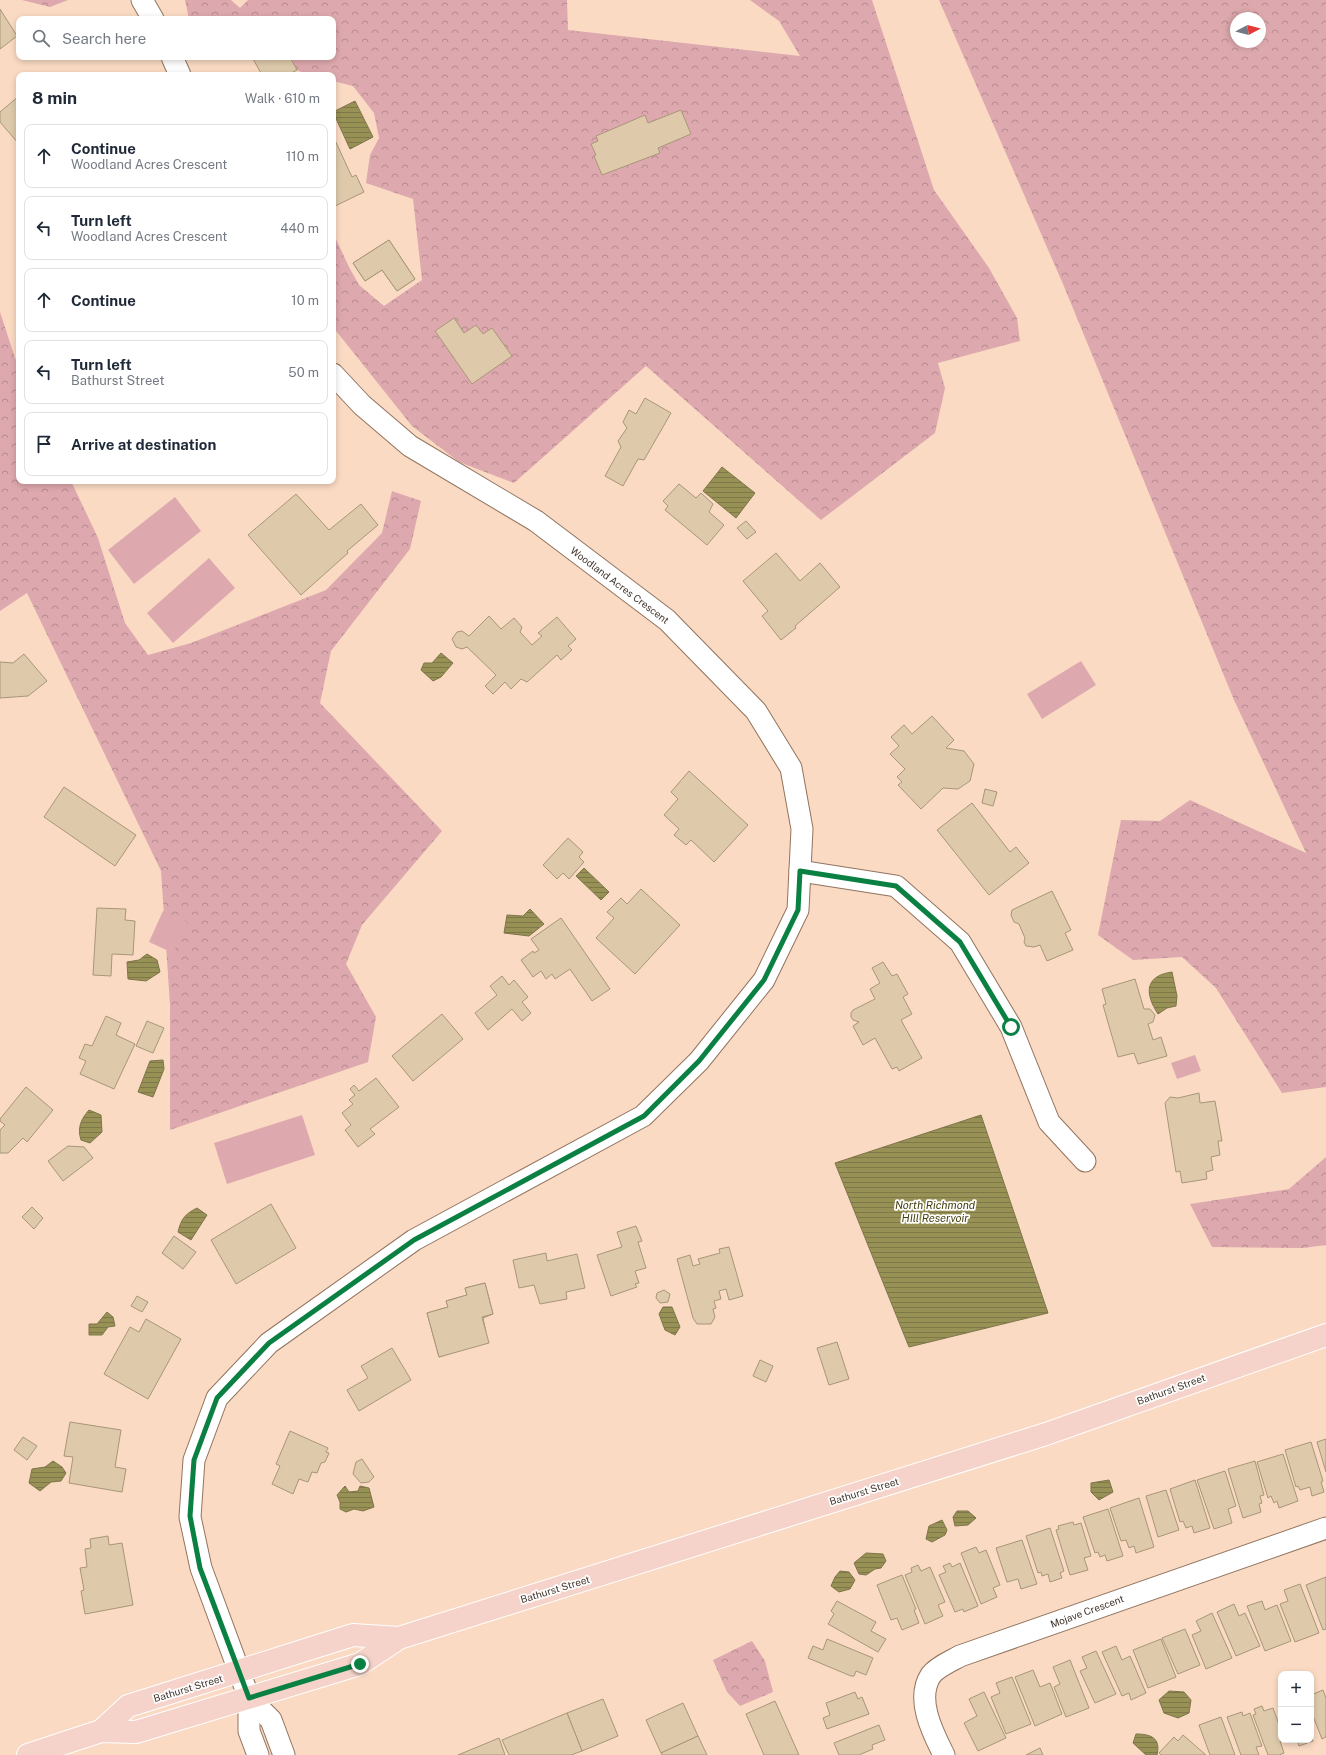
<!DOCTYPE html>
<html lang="en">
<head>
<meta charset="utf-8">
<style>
	:root { --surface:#fff; --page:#f2f2f3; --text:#1f2937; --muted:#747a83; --line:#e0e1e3 }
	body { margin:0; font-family:"Public Sans",sans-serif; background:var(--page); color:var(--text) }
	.controls { position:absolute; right:12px; bottom:12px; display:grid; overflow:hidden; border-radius:8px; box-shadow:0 2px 6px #0003 }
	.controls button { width:36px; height:36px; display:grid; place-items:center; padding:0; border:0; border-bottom:1px solid var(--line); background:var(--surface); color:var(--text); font:20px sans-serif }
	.compass { position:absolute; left:1230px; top:12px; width:36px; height:36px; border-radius:50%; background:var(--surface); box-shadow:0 2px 6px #0003; rotate:83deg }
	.stop { position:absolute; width:12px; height:12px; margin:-9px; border:3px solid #0b8043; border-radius:50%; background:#fff }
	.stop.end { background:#0b8043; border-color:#fff; box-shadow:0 1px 4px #0008 }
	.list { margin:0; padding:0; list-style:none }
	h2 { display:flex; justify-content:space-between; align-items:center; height:52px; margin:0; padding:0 16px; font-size:17px }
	h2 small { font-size:13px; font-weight:400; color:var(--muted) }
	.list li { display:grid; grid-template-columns:26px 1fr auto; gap:12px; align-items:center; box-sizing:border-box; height:64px; margin:0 8px 8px; padding:0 8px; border:1px solid var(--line); border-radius:8px }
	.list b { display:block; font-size:15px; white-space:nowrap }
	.list p { margin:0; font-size:13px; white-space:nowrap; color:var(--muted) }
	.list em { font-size:13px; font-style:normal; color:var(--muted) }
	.icon { flex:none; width:22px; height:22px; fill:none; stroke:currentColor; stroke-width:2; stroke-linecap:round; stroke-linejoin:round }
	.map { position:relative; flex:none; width:1326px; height:1755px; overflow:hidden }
	.search { position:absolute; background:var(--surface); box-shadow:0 2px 6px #0003; left:16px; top:16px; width:320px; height:44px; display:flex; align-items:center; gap:10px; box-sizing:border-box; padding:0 14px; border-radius:8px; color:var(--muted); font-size:15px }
	.panel { position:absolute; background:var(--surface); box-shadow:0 2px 6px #0003; left:16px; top:72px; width:320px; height:412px; border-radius:8px }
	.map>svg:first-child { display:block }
</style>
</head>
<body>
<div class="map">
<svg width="1326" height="1755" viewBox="0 0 1326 1755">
	<defs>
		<pattern id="forest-crowns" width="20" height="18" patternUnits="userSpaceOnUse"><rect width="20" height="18" fill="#dea9ae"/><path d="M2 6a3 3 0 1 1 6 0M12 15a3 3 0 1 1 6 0" fill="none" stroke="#b68a8e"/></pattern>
		<pattern id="water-rules" width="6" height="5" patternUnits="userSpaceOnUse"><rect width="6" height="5" fill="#989156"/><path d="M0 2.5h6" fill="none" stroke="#7e7747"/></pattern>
	</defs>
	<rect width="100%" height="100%" fill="#fadac3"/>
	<g fill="url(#forest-crowns)" fill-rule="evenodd">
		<polygon points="22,0 68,0 50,7"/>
		<polygon points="185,0 231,0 240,8 248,0 567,0 568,30 800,56 779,21 750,0 872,0 934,190 989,268 1017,318 1020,341 938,363 945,388 935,433 821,520 646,366 514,483 459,462 412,426 333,327 333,236 334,235 349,267 359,285 384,306 422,280 413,199 366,183 370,155 379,138 374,113 353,86 333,81 333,75 306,74 297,70 291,57 333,57 333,19 189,19"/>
		<path d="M939 0H1326V1087L1282 1093 1216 988 1182 957 1133 960 1098 935 1121 820 1160 821 1190 800 1306 853 1234 700 1063 284ZM1236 18H1260V42H1236Z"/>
		<polygon points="0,312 19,370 19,481 71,481 98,538 125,623 148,655 191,643 326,590 382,533 392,491 421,501 410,549 331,651 320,703 442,831 362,925 346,964 376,1017 368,1062 170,1130 170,1005 161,871 27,593 0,611"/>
		<polygon points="1326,1157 1326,1245 1303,1248 1212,1247 1190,1204 1289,1189"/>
		<polygon points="752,1641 765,1661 773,1692 740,1706 727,1692 713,1660"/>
	</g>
	<g fill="#dea9ae">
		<polygon points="175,497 201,531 134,584 108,550"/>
		<polygon points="209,558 235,588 173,643 147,613"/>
		<polygon points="1081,661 1096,685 1042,719 1027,694"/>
		<polygon points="163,911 188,922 173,953 149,942"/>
		<polygon points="1195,1055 1201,1071 1177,1079 1171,1063"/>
		<polygon points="302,1115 315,1155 227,1184 214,1143"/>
	</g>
	<g fill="url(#water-rules)" stroke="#7e7549">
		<polygon points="355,101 373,137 350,149 333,112"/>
		<polygon points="722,467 755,493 736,518 703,491"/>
		<polygon points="441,653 453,663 441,677 433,681 421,670 424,663 432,663"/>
		<polygon points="584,868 609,892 601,900 576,876"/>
		<polygon points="530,909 544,924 529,936 504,933 507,915 523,916"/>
		<polygon points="147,954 157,960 160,972 146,981 128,979 127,962 139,960"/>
		<path d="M1172 972 1177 996 1176 1006 1167 1008 1158 1014C1145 994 1144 976 1172 972Z"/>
		<polygon points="163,1060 164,1069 153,1097 138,1092 150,1061"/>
		<path d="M89 1110 101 1115 102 1132 90 1143 81 1140C77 1128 81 1119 89 1110Z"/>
		<polygon points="981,1115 1048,1313 909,1347 835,1163"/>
		<path d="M197 1208 207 1215 191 1240 178 1232C181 1219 185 1214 197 1208Z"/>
		<polygon points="663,1307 672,1307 680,1327 675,1335 665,1330 659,1314"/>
		<polygon points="107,1312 113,1317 115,1326 108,1327 102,1335 89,1335 89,1324 97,1324"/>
		<polygon points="53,1461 62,1467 66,1473 61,1481 51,1482 40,1491 29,1483 32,1469 45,1467"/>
		<polygon points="1109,1480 1113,1492 1099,1500 1091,1492 1091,1483"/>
		<polygon points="345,1486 349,1492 358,1491 360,1486 369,1488 374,1507 363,1511 354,1509 346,1512 340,1509 340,1502 337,1495"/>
		<polygon points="957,1511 968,1511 976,1518 968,1525 955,1526 953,1517"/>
		<polygon points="942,1520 947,1530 945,1535 932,1542 926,1539 929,1526"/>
		<polygon points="866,1553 883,1554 886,1561 881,1568 875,1569 866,1575 859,1574 854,1563"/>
		<polygon points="840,1571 849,1572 855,1580 850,1589 839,1592 831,1586 835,1577"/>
		<polygon points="1169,1691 1184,1692 1191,1700 1189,1713 1178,1718 1164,1713 1159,1700"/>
		<path d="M1136 1734C1151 1734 1161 1738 1157 1755H1146L1133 1743Z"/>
	</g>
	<g fill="#decaab" stroke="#a89678">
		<polygon points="0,9 17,36 0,49"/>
		<polygon points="252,57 290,57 297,70 293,72 295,75 262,75"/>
		<polygon points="19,96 19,144 0,122 0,112"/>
		<polygon points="681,110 691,134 658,148 660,153 602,175 594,156 596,155 591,144 598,141 596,136 645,115 648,123"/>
		<polygon points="333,136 352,177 356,175 364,192 333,207"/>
		<polygon points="389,240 415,279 397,291 382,270 365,281 353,263"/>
		<polygon points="389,240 415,279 397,291 382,270 365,281 353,263"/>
		<polygon points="454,318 464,333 476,325 483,334 492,328 512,356 472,384 435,331"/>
		<polygon points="645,398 671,413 644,460 638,459 623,486 605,476 621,447 618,441 627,428 623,422 629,410 636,414"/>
		<polygon points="679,484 696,498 701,493 713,504 709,512 724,525 707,545 665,510 668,506 663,501"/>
		<polygon points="296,494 329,530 361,504 378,525 347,551 348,553 301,595 248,535"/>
		<polygon points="746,521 756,532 747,539 737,528"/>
		<polygon points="776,553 800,581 820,563 840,587 795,626 796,628 781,640 762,616 768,611 743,581"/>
		<polygon points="489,616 501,629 514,618 522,627 520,632 532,645 542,636 538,633 557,617 576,639 568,646 572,650 561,660 557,655 527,682 521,679 511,689 505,682 493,694 485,686 496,675 467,647 462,649 456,647 452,639 457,632 462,631 469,636"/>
		<polygon points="24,654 47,681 28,696 0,698 0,662 13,663"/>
		<polygon points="932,716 954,740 946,748 964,751 974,764 970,781 958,789 943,788 921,809 898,785 902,782 897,777 905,769 890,754 899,746 891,737 904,725 912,734"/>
		<polygon points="689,771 748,825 714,862 691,840 686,845 674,835 679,829 664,815 678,799 671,792"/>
		<polygon points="64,787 136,835 115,866 44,817"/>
		<polygon points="985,789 997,792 993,806 982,803"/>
		<polygon points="972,803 1010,852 1016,847 1029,863 989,895 937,830"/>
		<polygon points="568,838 583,852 579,857 584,862 569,879 563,873 557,879 543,865"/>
		<polygon points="641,889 680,925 635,974 596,938 614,918 607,912 621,898 627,904"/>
		<polygon points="1052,891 1071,930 1065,933 1073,950 1047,961 1040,945 1034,947 1026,946 1024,942 1025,938 1019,924 1014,922 1011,915 1012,910"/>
		<polygon points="97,908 126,909 125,920 135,921 133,955 112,954 111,976 93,975"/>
		<polygon points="561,918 610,989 592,1001 570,969 555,979 552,974 546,979 541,971 533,977 521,960 533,951 534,953 539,950 531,939"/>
		<polygon points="883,962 892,976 897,974 908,994 903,997 912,1014 901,1020 922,1058 899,1071 897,1067 892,1069 875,1038 863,1045 853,1026 859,1022 853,1020 851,1017 851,1013 853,1010 875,999 870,989 880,983 872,968"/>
		<polygon points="502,976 509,985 514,980 528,997 522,1002 531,1013 522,1021 512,1009 488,1030 475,1013 497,995 490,986"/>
		<polygon points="1135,979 1144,1009 1150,1009 1155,1015 1153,1022 1148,1024 1153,1040 1161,1037 1167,1056 1138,1064 1134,1053 1118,1057 1103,1005 1106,1004 1102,989"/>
		<polygon points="442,1014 463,1039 413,1081 392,1056"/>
		<polygon points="106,1016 121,1023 116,1035 135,1044 114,1089 80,1074 86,1061 79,1058 85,1044 92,1046"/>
		<polygon points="147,1021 164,1028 153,1053 136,1046"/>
		<polygon points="376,1078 399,1107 370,1129 375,1134 358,1147 345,1130 351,1125 342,1113 353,1104 349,1100 355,1095 350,1089 354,1085 359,1091"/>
		<polygon points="26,1087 53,1110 27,1142 23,1138 8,1153 0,1153 0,1130 5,1125 0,1121 0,1119"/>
		<polygon points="1199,1093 1200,1103 1215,1101 1222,1141 1218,1141 1220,1155 1211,1157 1213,1170 1206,1172 1207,1179 1182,1183 1180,1171 1176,1172 1165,1103 1170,1097 1178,1098"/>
		<polygon points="68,1146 84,1147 93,1158 63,1181 48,1161"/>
		<polygon points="271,1204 296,1248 236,1284 211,1240"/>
		<polygon points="32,1207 43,1218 34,1229 22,1217"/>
		<polygon points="636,1226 642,1241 638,1242 646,1268 635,1271 639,1283 635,1284 637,1287 611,1296 597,1255 622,1247 617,1232"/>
		<polygon points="174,1236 196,1252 183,1269 162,1253"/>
		<polygon points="729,1247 743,1296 729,1300 726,1289 719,1291 721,1299 714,1301 716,1308 713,1309 715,1317 711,1324 697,1324 693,1318 677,1259 690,1255 693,1266 700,1264 698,1259 720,1253 719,1249"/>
		<polygon points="546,1253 547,1261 577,1254 585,1288 566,1292 567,1299 540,1304 534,1285 519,1288 513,1260"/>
		<polygon points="485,1283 493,1314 483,1318 486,1332 478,1334 479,1339 469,1342 470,1347 439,1357 427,1313 448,1307 446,1301 467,1295 465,1288"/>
		<polygon points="485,1283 493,1314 482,1317 489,1343 439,1357 427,1313 448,1307 446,1301 467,1295 465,1288"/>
		<polygon points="664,1290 670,1294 668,1302 660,1303 656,1298 657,1293"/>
		<polygon points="137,1296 148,1302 142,1312 131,1306"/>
		<polygon points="146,1319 181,1339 148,1399 104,1374 130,1327 139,1332"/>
		<polygon points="837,1342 849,1379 829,1385 817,1348"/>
		<polygon points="392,1348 411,1380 359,1411 347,1390 368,1378 361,1366"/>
		<polygon points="760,1360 773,1366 766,1382 753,1376"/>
		<polygon points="70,1422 121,1430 115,1467 126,1469 122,1492 69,1483 73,1457 64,1456"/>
		<polygon points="290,1431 328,1448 326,1452 329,1453 325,1462 321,1463 317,1473 312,1472 308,1482 299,1479 293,1494 272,1484 280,1466 276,1464"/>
		<polygon points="23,1437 37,1446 27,1460 14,1450"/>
		<polygon points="1326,1439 1326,1472 1317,1442"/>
		<polygon points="1311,1442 1323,1481 1321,1482 1324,1492 1312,1496 1310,1487 1300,1490 1298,1486 1296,1487 1285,1450"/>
		<polygon points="1283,1454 1298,1501 1279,1508 1277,1501 1274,1503 1271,1496 1268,1498 1257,1462"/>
		<polygon points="362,1459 374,1477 369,1482 361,1483 353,1474 356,1462"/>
		<polygon points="1255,1461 1264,1495 1260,1496 1262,1503 1259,1504 1261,1512 1243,1518 1228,1469"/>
		<polygon points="1225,1471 1236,1506 1228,1509 1232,1523 1214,1529 1197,1480"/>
		<polygon points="1195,1480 1210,1528 1194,1533 1192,1526 1186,1528 1183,1521 1180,1522 1170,1489"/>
		<polygon points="1166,1490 1179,1530 1158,1537 1146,1496"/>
		<polygon points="1139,1498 1154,1547 1136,1553 1134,1546 1129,1548 1126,1540 1121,1541 1110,1508"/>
		<polygon points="1108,1509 1123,1556 1107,1561 1105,1555 1100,1557 1098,1552 1095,1553 1083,1517"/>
		<polygon points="1073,1522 1074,1525 1081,1523 1091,1556 1084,1558 1088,1570 1070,1575 1056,1530 1059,1529 1058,1526"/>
		<polygon points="1050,1528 1064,1571 1060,1573 1062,1578 1050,1582 1048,1574 1042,1576 1041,1572 1038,1573 1026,1536"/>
		<polygon points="108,1536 109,1545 122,1543 133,1605 85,1614 81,1591 84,1590 80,1568 87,1567 85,1549 91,1548 90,1539"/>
		<polygon points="1022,1540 1037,1584 1021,1589 1018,1579 1007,1582 996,1548"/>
		<polygon points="976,1547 979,1553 986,1550 1000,1585 993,1588 997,1597 981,1604 961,1553"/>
		<polygon points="950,1563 952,1567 960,1563 978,1606 964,1612 963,1609 955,1612 939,1575 946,1572 943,1566"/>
		<polygon points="918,1565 921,1571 930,1567 945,1602 938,1605 943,1616 925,1624 905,1575 912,1572 911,1568"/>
		<polygon points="902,1575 916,1609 914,1610 919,1623 902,1630 897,1618 891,1620 877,1585"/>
		<polygon points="1326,1577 1326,1629 1323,1630 1306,1585"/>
		<polygon points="1300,1584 1319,1633 1295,1642 1280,1604 1288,1601 1284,1590"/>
		<polygon points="837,1601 876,1622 871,1631 886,1639 878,1652 828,1624 834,1614 831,1611"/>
		<polygon points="1262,1601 1265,1610 1277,1605 1291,1641 1265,1651 1247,1606"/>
		<polygon points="1234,1604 1239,1616 1245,1613 1260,1646 1236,1656 1217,1612"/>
		<polygon points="1212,1613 1232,1658 1206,1669 1192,1635 1201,1631 1196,1621"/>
		<polygon points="1185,1629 1200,1665 1178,1674 1162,1638"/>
		<polygon points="827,1639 873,1658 866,1675 856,1671 854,1676 851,1676 808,1658 813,1646 823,1650"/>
		<polygon points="1161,1639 1176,1677 1148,1688 1133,1650"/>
		<polygon points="1116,1646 1122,1660 1130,1656 1146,1693 1131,1700 1129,1693 1122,1696 1102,1652"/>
		<polygon points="1096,1651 1116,1694 1095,1703 1080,1671 1087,1668 1082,1657"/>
		<polygon points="1070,1660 1089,1708 1066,1717 1054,1687 1060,1684 1053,1667"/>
		<polygon points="1033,1670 1040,1687 1050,1683 1062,1714 1035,1726 1015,1677"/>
		<polygon points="1012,1677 1031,1724 1006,1734 991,1697 1000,1693 996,1683"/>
		<polygon points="1323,1690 1326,1698 1326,1737 1322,1739 1311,1711 1311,1695"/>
		<polygon points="855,1692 858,1699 862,1697 869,1714 827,1729 823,1718 830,1715 826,1703"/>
		<polygon points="984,1692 1006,1738 978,1751 964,1723 977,1716 969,1699"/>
		<polygon points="603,1699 618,1736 582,1751 567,1713"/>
		<polygon points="775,1701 799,1755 764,1755 746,1714"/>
		<polygon points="683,1703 698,1736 661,1753 646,1720"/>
		<polygon points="1262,1706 1264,1711 1273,1708 1281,1730 1281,1740 1284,1740 1280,1741 1284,1753 1279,1755 1268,1755 1253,1715 1256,1714 1254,1709"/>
		<polygon points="1242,1712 1243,1716 1250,1713 1262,1746 1256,1747 1259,1755 1241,1755 1227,1717"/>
		<polygon points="567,1713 582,1751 571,1755 509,1755 502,1740"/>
		<polygon points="1221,1717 1235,1755 1210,1755 1199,1725"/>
		<polygon points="879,1725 885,1740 872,1745 873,1749 859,1755 839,1755 834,1743"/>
		<polygon points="1183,1735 1206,1755 1161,1755 1159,1753 1174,1737 1178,1741"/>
		<polygon points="1311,1735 1313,1741 1299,1746 1297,1740 1311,1740"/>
		<polygon points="698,1736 707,1755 662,1755 661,1753"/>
		<polygon points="499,1738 505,1755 458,1755"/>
		<polygon points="1040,1748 1043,1755 1026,1755"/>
	</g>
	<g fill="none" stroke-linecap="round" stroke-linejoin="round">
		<g stroke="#91745f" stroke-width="23">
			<g id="minor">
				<polyline points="142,0 153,19"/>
				<polyline points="172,57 180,75"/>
				<polyline points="800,871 896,886 960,942 1011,1027 1049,1122 1085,1161"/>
				<polyline points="249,1698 271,1720 284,1755"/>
				<polyline points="258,1755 249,1731 249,1698 201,1568 190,1517 194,1460 217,1398 269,1343 414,1240 643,1116 699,1061 764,980 798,910 802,829 791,768 756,711 667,620 536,521 410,446 362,405 333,374"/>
				<path d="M944 1755C933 1733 915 1699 931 1675 937 1667 951 1661 960 1656L1326 1528"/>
			</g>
		</g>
		<g stroke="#fff" stroke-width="24">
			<g id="major">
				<polyline points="101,1731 128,1706 353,1635 399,1638"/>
				<polyline points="28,1755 101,1731 136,1732 360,1664 399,1638 1046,1434 1326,1335"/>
			</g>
		</g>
		<use href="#minor" stroke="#fff" stroke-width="21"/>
		<use href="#major" stroke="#f6d3ca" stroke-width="22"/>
	</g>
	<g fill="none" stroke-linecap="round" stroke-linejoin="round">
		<polyline stroke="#0b8043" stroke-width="5" points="360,1664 249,1698 200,1568 190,1516 194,1460 217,1398 269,1343 414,1240 644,1116 699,1061 764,980 798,910 800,871 896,886 960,942 1011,1027"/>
	</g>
	<g text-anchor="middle" stroke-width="3.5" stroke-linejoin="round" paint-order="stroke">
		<g font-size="10" fill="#41342b" stroke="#fff">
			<text transform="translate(620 585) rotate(37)" y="4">Woodland Acres Crescent</text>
			<text transform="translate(1171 1389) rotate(-20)" y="4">Bathurst Street</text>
			<text transform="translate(864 1491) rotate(-17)" y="4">Bathurst Street</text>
			<text transform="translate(555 1589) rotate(-17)" y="4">Bathurst Street</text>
			<text transform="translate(1087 1611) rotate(-20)" y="4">Mojave Crescent</text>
			<text transform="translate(188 1688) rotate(-17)" y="4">Bathurst Street</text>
		</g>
		<g font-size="11" font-style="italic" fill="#454010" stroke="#fff">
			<text x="935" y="1209">North Richmond<tspan x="935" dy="13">HIll Reservoir</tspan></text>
		</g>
	</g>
</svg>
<div class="controls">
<button>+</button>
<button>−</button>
</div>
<svg class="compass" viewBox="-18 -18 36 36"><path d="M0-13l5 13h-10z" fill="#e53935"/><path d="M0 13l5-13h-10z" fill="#747a83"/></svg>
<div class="stop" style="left:1011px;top:1027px"></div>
<div class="stop end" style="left:360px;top:1664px"></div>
<div class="search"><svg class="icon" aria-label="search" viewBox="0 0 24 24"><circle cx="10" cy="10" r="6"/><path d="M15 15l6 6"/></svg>Search here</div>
<section class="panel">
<h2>8 min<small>Walk · 610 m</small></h2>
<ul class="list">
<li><svg class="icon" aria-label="ahead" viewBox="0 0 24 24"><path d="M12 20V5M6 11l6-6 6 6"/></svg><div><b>Continue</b><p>Woodland Acres Crescent</p></div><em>110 m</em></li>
<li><svg class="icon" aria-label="left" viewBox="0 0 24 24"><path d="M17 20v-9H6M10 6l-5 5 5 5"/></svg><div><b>Turn left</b><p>Woodland Acres Crescent</p></div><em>440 m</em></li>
<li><svg class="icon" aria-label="ahead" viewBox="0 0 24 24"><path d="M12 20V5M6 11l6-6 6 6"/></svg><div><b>Continue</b></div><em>10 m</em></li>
<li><svg class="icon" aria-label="left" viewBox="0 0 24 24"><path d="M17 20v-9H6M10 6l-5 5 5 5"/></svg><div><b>Turn left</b><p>Bathurst Street</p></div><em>50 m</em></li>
<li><svg class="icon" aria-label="arrive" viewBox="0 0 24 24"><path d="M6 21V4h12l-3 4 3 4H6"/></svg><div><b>Arrive at destination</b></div></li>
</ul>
</section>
</div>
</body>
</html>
